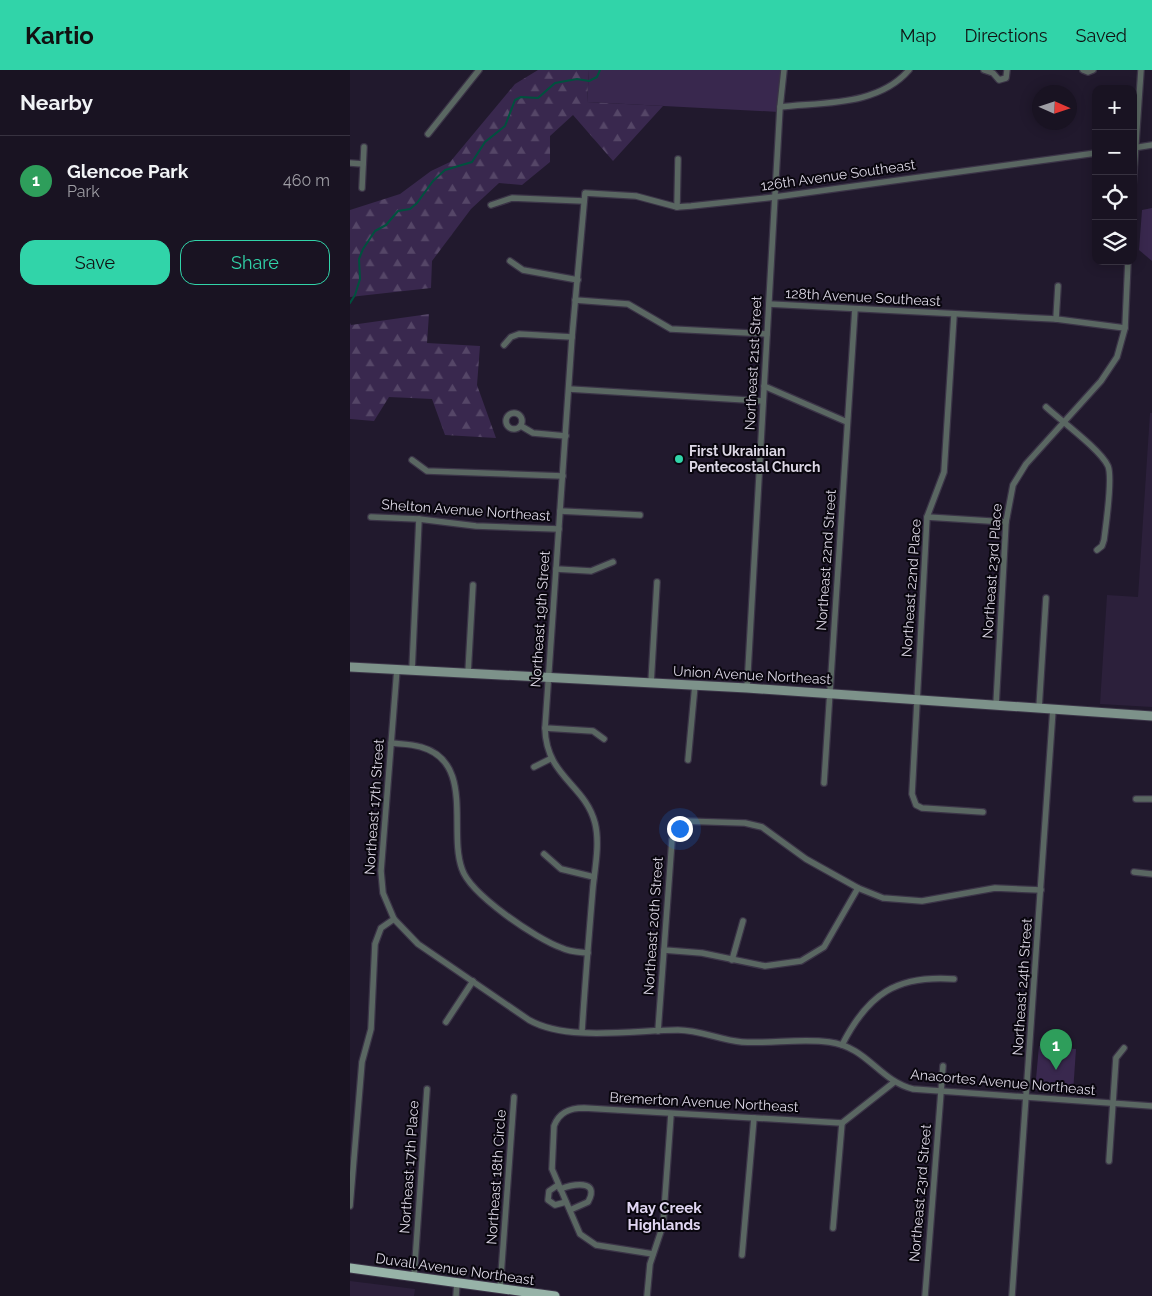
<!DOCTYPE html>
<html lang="en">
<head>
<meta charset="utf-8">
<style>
	:root { --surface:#191322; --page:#26202f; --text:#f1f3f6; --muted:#9f9ea5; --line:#373240; --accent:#31d4a9 }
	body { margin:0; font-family:Raleway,sans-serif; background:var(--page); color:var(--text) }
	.controls { position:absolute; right:15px; top:15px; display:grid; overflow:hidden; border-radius:10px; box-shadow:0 2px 12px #0003 }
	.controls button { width:45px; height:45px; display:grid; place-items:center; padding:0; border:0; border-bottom:1px solid var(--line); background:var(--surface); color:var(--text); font:25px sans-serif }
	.compass { position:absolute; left:682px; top:15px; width:45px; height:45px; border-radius:50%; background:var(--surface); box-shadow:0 2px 12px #0003; rotate:93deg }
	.you { position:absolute; left:329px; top:758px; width:18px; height:18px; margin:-12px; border:4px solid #fff; border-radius:50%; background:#1a73e8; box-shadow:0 0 0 8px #1a73e833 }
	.badge { display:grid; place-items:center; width:32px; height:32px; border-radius:50%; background:var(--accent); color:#fff; font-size:16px; font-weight:700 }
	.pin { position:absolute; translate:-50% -41px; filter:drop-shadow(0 1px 2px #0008) }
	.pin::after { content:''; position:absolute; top:26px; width:18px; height:15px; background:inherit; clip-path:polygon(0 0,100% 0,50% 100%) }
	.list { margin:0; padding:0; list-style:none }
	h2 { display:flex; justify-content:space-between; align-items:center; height:65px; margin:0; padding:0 20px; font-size:21px }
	h2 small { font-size:16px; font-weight:400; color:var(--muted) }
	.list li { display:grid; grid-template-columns:32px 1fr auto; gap:15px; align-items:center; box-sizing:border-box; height:90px; padding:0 20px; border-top:1px solid var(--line) }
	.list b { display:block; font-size:19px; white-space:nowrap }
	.list p { margin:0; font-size:16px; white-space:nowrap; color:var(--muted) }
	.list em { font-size:16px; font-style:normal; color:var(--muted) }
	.actions { display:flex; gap:10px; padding:15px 20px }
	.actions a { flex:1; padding:11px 0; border:1px solid var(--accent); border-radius:15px; text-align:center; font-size:18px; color:var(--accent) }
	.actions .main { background:var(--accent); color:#111 }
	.icon { flex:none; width:28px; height:28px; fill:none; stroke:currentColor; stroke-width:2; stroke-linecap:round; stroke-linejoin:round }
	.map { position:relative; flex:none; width:802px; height:1226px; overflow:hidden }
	header { display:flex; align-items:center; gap:30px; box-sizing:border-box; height:70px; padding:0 25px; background:var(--accent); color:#111 }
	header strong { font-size:24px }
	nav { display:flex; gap:28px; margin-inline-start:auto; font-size:18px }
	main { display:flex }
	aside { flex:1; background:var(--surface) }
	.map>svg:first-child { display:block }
</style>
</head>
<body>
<header>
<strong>Kartio</strong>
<nav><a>Map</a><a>Directions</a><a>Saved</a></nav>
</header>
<main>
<aside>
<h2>Nearby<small></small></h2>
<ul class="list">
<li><span class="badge" style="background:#2e9e5b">1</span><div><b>Glencoe Park</b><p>Park</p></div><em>460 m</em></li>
</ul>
<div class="actions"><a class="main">Save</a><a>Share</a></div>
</aside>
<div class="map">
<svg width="802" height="1226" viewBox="0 0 802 1226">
	<defs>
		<pattern id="forest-firs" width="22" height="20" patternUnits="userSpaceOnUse" patternTransform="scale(1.25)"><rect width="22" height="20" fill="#39284e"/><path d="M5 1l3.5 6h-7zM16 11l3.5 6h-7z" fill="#554667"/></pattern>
	</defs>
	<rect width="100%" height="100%" fill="#21192d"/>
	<g fill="#2c203b">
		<polygon points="800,343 802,343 802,637 750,634 757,525 788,527"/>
		<polygon points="0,1211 65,1219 64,1226 0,1226"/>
	</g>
	<g fill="#39284e">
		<polygon points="239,0 432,0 429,42 237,32"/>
		<polygon points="802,138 802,191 789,180 792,140"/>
		<polygon points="689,976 726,979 723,1023 685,1020"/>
	</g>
	<g fill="url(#forest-firs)">
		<polygon points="188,0 239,0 237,32 313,36 263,91 223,45 200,66 200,92 172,115 149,113 121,139 82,191 81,218 0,227 0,140 50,124 81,101 100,92 165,14"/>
		<polygon points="79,244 77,273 130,276 127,315 146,368 95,365 82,329 39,327 24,351 0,349 0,253 1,255"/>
	</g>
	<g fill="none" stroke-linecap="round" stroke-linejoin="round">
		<polyline stroke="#00513e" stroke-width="2" points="0,233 5,225 10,209 9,189 13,179 25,161 36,155 48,141 60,139 67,133 83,111 95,100 122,92 135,72 155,56 165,30 171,27 188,28 205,13 227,9 239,11 247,7 250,0"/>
		<g stroke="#3b3447" stroke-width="8">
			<g id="street">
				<polyline points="634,0 643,3 649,10 656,8 657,0"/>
				<polyline points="733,0 738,2 743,0"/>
				<path d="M430 37C474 32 528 36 559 0"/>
				<polyline points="78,64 129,0"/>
				<polyline points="783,78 802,75"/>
				<polyline points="0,93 13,94"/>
				<polyline points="783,115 791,0"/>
				<polyline points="12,118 14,77"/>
				<polyline points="141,135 162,128 234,131"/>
				<polyline points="327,137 328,89"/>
				<polyline points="160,191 173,200 228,210"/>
				<polyline points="225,230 278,234 321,259 417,264"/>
				<polyline points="419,234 706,249 775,258"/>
				<polyline points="604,245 594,402 577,447 562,724 566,735 572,738 633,742"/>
				<polyline points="706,249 708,216"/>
				<polyline points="154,275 161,267 169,264 222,267"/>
				<polyline points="414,316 497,352"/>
				<polyline points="219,319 413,331"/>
				<path d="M696 337C710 350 751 380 758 396 763 408 756 454 754 470L752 476 747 480"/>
				<circle cx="164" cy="351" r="8"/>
				<polyline points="171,356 183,363 216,366"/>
				<polyline points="62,390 77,401 213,406"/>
				<polyline points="210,441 290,445"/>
				<polyline points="21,447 69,449 126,456 209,459"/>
				<polyline points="577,447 656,452"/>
				<polyline points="206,499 241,501 263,492"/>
				<polyline points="62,600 69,449"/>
				<polyline points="118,603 123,515"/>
				<polyline points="301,613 307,512"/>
				<polyline points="397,618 430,37 434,0"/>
				<polyline points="646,635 656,452 663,415 676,394 751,311 767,287 775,258 778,191"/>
				<polyline points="689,638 696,528"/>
				<polyline points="195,658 243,661 254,669"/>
				<path d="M41 673C51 674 62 674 71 677 125 692 98 761 112 799 120 824 186 869 212 878 220 882 229 882 238 883"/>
				<polyline points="338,690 345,615"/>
				<polyline points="184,697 200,689"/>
				<polyline points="474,713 505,239"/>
				<polyline points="786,729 802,729"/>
				<polyline points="194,784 211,799 244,807"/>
				<polyline points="784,802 802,804"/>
				<path d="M44 849 68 874 179 950C218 972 285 960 328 960 350 960 370 970 392 972 421 974 450 968 479 972 518 977 528 1010 563 1019L802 1036"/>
				<polyline points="314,880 352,883 415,896 451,891 474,877 508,818"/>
				<polyline points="382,890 393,851"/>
				<polyline points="96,952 123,911"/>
				<path d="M232 961C235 913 239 865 243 817 245 798 250 773 245 753 235 714 196 707 195 658L222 267 235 123 286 126 327 137 341 136 425 127 746 83"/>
				<polyline points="308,961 322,770 326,757 333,751 395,753 412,757 456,789 508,818 533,828 572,831 645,818 691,820"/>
				<path d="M492 975C518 924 546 905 604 909"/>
				<polyline points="492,1053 543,1013"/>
				<polyline points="759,1091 766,988 774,978"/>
				<polyline points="208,1115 199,1121 198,1130 205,1135 216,1132"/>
				<path d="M210 1119C221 1115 251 1108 238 1132L220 1140"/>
				<polyline points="0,1136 12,992 21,959 25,874 31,858 44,849 33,823 31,801 47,599"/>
				<polyline points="483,1158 492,1053"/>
				<path d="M303 1184 246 1175 230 1164 202 1099 204 1056C209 1042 220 1038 234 1038L492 1053"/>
				<polyline points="392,1185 404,1048"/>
				<polyline points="64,1207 77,1019"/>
				<polyline points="150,1219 164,1027"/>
				<polyline points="106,1226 107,1213"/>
				<polyline points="297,1226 300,1194 313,1155 321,1044"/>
				<polyline points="575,1226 593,996"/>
				<polyline points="662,1226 703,639"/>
			</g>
		</g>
		<g stroke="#3b3447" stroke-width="11">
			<polyline id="secondary" points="0,597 397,618 802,646"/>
		</g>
		<g stroke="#3b3447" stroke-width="11">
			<polyline id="primary" points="0,1198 205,1226"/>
		</g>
		<use href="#street" stroke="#5a6762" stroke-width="5.5"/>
		<use href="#secondary" stroke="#7d928a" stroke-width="9"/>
		<use href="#primary" stroke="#97b3a8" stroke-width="9"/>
	</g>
	<circle fill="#31d4a9" stroke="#09060e" stroke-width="2" cx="329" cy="389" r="5"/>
	<g text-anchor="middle" stroke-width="4" stroke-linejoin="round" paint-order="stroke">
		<g font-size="14" fill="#dcd7e5" stroke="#09060e">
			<text transform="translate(488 105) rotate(-8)" y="5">126th Avenue Southeast</text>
			<text transform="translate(513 227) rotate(3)" y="5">128th Avenue Southeast</text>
			<text transform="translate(403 293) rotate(-87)" y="5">Northeast 21st Street</text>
			<text transform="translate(116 440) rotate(4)" y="5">Shelton Avenue Northeast</text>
			<text transform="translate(476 490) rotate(-86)" y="5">Northeast 22nd Street</text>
			<text transform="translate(642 501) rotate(-86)" y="5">Northeast 23rd Place</text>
			<text transform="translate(561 518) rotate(-86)" y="5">Northeast 22nd Place</text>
			<text transform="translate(190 549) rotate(-86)" y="5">Northeast 19th Street</text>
			<text transform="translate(402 605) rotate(3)" y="5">Union Avenue Northeast</text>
			<text transform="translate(24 737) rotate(-86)" y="5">Northeast 17th Street</text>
			<text transform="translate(303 856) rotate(-86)" y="5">Northeast 20th Street</text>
			<text transform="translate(672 917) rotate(-86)" y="5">Northeast 24th Street</text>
			<text transform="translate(653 1012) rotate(5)" y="5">Anacortes Avenue Northeast</text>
			<text transform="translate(354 1032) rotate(3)" y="5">Bremerton Avenue Northeast</text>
			<text transform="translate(59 1097) rotate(-86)" y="5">Northeast 17th Place</text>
			<text transform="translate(146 1107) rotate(-86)" y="5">Northeast 18th Circle</text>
			<text transform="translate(570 1123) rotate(-85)" y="5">Northeast 23rd Street</text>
			<text transform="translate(105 1199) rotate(8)" y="5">Duvall Avenue Northeast</text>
		</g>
		<g font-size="14" font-weight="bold" fill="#dcd7e5" stroke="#09060e" text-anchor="start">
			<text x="339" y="386">First Ukrainian<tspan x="339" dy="16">Pentecostal Church</tspan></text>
		</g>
		<g font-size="15" font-weight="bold" fill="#e1d6f2" stroke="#09060e">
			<text x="314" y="1143">May Creek<tspan x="314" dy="17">Highlands</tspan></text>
		</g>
	</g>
</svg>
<div class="controls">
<button>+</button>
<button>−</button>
<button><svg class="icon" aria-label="locate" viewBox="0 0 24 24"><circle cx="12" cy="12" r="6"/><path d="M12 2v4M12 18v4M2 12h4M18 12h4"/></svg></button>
<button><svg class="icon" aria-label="layers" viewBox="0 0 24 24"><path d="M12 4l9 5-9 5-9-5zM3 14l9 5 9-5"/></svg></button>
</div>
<svg class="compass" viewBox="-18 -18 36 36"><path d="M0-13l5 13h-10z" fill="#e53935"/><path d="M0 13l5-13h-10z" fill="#9f9ea5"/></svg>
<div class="you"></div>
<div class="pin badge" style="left:706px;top:1000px;background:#2e9e5b">1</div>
</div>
</main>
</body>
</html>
